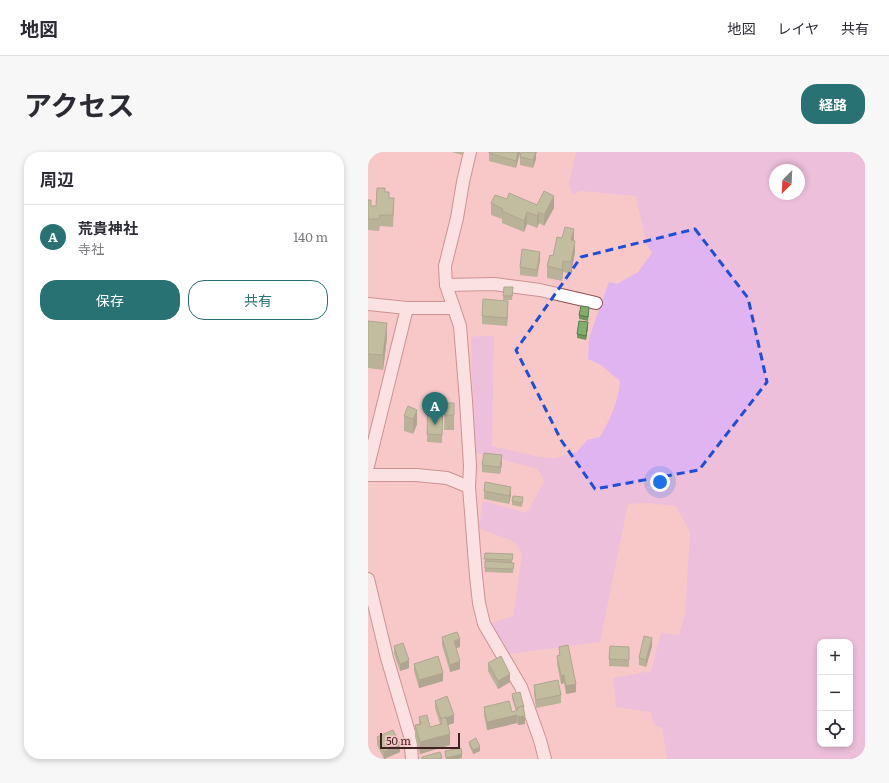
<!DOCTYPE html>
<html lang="ja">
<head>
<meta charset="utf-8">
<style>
	:root { --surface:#fff; --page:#f7f7f7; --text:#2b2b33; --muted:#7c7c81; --line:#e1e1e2; --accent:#287274 }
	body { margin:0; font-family:Literata,"Noto Sans JP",serif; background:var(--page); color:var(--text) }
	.controls { position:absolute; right:12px; bottom:12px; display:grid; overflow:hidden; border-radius:8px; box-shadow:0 2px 6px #0003 }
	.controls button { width:36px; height:36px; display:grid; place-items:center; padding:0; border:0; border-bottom:1px solid var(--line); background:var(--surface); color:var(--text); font:20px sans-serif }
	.compass { position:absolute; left:401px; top:12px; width:36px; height:36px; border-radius:50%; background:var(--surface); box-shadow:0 2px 6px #0003; rotate:204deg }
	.scale { position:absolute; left:12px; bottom:10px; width:80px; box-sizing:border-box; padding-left:4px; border:2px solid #402223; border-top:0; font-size:11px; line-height:14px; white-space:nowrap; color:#402223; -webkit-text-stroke:3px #f8c8c9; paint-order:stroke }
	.you { position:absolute; left:292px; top:330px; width:14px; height:14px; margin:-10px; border:3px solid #fff; border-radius:50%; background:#1a73e8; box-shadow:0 0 0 6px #1a73e833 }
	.badge { display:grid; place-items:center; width:26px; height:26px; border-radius:50%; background:var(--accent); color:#fff; font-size:13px; font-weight:700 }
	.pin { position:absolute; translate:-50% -33px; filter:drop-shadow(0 1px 2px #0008) }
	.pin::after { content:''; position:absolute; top:21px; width:14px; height:12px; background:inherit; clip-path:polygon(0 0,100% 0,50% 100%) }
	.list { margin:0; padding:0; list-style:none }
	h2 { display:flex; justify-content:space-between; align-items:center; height:52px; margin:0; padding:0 16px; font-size:17px }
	h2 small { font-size:13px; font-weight:400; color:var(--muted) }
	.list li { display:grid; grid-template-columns:26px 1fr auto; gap:12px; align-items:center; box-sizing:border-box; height:64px; padding:0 16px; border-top:1px solid var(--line) }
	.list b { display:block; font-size:15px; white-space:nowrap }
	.list p { margin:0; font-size:13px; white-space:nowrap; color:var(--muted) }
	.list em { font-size:13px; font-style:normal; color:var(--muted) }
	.actions { display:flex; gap:8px; padding:12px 16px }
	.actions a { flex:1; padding:9px 0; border:1px solid var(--accent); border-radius:16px; text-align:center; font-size:14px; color:var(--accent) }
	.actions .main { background:var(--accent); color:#fff }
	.icon { flex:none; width:22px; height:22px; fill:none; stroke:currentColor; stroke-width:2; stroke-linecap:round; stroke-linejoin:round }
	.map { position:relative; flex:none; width:497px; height:607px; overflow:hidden; border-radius:16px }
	header { display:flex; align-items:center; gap:24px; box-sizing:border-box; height:56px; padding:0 20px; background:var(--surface); border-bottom:1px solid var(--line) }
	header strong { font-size:19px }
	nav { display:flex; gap:22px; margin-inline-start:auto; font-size:14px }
	.intro { display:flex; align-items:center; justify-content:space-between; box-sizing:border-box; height:96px; padding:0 24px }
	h1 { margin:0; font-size:28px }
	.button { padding:10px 18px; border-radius:16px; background:var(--accent); color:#fff; font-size:14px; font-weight:700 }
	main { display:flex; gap:24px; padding:0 24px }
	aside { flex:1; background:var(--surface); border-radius:16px; box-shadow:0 2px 6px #0003 }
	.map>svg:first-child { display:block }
</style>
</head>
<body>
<header>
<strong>地図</strong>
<nav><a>地図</a><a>レイヤ</a><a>共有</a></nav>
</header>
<div class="intro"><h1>アクセス</h1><a class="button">経路</a></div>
<main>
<aside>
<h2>周辺<small></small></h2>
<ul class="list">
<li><span class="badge">A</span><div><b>荒貴神社</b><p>寺社</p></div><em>140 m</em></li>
</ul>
<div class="actions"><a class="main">保存</a><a>共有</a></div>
</aside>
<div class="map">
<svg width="497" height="607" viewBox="0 0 497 607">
	<rect width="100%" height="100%" fill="#f8c8c9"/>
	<path fill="#dfb4f0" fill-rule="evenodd" d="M208 0H497V607H299L294 576 285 572 283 560 248 555 245 526 283 519 293 481 311 483 317 463 322 380 308 354 278 351 260 352 232 490 141 502 124 471 145 464 154 403 147 390 110 376 115 349 159 361 176 329 170 317 106 300 103 185 111 184H126L124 294 171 305 187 306 209 300 219 288 232 285C242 268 251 248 252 229L233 213 220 207 221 186 241 130 249 132 270 120 284 101 278 91 268 44 213 39 204 43 201 32ZM407 18H431V42H407ZM452 490H482V592H452Z"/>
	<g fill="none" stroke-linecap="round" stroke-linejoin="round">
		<g stroke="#945054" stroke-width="14">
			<g id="minor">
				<polyline points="102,0 95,30 89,66 77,114 78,133 92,174 98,249 102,314 101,335 108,424 111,451 116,472 153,535 172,588 177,607"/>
				<polyline points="78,133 126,132 172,138 228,151"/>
				<polyline points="0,152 39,156 86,156"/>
				<polyline points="0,314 39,156"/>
				<polyline points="0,323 48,323 79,326 101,335"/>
				<polyline points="0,427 19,506 42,584 44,607"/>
			</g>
		</g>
		<use href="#minor" stroke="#fff" stroke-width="12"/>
	</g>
	<g fill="#6e965d">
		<polygon points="84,0 95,0 94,3"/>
		<polygon points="152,0 148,16 121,9 121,1"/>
		<polygon points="168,2 168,7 165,16 152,13 152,5"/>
		<polygon points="17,40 21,46 26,57 25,75 12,74 11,79 0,78 0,48 3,54 8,54"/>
		<polygon points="139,47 169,53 186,56 176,74 171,71 169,76 159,72 156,80 134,71 134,67 123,63 123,51"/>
		<polygon points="206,88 207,100 203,122 195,120 194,129 179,126 179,114 185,104"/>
		<polygon points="172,108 169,125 152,123 152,115"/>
		<polygon points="136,135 145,139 144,148 135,148"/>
		<polygon points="140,157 139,174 114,172 114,164"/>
		<polygon points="221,159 220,169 211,167 211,163"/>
		<polygon points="0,169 19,186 15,218 0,216"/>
		<polygon points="220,174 218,188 209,186 209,182"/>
		<polygon points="60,249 75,249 74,291 59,290"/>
		<polygon points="77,251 86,251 86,278 76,278"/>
		<polygon points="40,254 49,272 45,282 36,279 36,264"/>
		<polygon points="134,311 132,322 114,320 114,313"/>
		<polygon points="116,339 143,343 141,352 116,347"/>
		<polygon points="144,349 155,349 154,355 144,353"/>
		<polygon points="117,401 145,402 144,411 146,411 145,421 117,420"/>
		<polygon points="74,485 92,495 88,496 92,517 82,520 74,493"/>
		<polygon points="26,494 41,516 32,519 26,502"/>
		<polygon points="284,494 278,515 271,513 271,506"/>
		<polygon points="191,495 208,540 198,542 196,531 193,532 189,512 189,504 191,504"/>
		<polygon points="261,503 261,515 241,514 241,507"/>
		<polygon points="120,511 142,530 130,537 120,519"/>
		<polygon points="46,512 75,529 51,536 46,519"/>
		<polygon points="166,533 193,543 193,551 168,556 166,541"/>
		<polygon points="144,542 156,557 157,572 150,573 149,571 119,578 116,563 116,555 144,560 148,559 144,546"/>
		<polygon points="67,549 86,571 80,573 82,593 52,602 47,585 47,573 51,572 51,565 62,575 72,572 67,556"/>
		<polygon points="9,585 32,600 16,607 9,593"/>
		<polygon points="101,590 112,599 105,602 101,593"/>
	</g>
	<g fill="#5a7a4c">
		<polygon points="150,0 152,0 152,1 148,16 148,9"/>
		<polygon points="167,0 169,0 168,2 168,7 165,16 165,8"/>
		<polygon points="186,44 186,56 176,74 176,63"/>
		<polygon points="159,60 159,72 156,80 156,69"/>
		<polygon points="171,60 171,71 169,76 169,64"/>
		<polygon points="206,77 206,89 203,88"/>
		<polygon points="207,89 207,100 203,122 203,110"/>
		<polygon points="172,100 172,108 169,125 169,118"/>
		<polygon points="195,109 195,120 194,129 194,118"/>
		<polygon points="140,149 140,157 139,174 139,166"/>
		<polygon points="220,170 220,174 218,188 218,184"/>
		<polygon points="19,171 19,186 15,218 15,203"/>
		<polygon points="49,258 49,272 45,282 45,267"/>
		<polygon points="134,303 134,311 132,322 132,315"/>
		<polygon points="143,335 143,343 141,352 141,344"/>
		<polygon points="284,486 284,494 278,515 278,508"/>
		<polygon points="92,487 92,495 86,497 86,489"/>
		<polygon points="41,508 41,516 32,519 32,512"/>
		<polygon points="92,509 92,517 82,520 82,513"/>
		<polygon points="75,521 75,529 51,536 51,528"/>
		<polygon points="142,522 142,530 130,537 130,529"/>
		<polygon points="196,523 196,531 193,532 193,524"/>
		<polygon points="208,532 208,540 198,542 198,534"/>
		<polygon points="86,563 86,571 74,575 73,568"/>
		<polygon points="149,563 149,571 119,578 119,570"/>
		<polygon points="157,564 157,572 150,573 150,565"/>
		<polygon points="82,582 82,593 52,602 52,590"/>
		<polygon points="32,592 32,600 16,607 16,600"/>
		<polygon points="112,595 112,599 105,602 105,598"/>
		<polygon points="94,602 94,606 90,607 78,607 78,606"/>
	</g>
	<g fill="#80af6c" stroke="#5a7a4c">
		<polygon points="121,0 150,0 148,9 121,1"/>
		<polygon points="153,0 168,0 165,8 152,5"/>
		<polygon points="9,36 17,36 17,40 21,40 21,46 26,46 25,63 12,63 11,67 0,67 0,48 3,48 3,54 8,54"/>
		<polygon points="176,39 186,44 176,63 171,60 169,64 159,60 156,69 134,59 135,57 123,51 127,43 139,47 141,41 169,53"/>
		<polygon points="197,75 206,77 203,88 207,89 203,110 195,109 194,118 179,114 182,103 185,104 189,85 194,86"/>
		<polygon points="154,97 172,100 169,118 152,115"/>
		<polygon points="136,135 145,135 144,144 135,144"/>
		<polygon points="115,147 140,149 139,166 114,164"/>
		<polygon points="213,154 221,155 220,165 211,163"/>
		<polygon points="0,169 19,171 15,203 0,202"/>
		<polygon points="211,169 220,170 218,184 209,182"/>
		<polygon points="60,249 75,249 74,283 59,282"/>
		<polygon points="77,251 86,251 86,263 76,263"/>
		<polygon points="40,254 49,258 45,267 36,264"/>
		<polygon points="116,301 134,303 132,315 114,313"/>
		<polygon points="117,330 143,335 141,344 116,339"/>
		<polygon points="145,344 155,345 154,351 144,349"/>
		<polygon points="117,401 145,402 144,408 116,407"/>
		<polygon points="117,409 146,411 145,417 117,416"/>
		<polygon points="89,480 92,487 86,489 92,509 82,513 74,485"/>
		<polygon points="276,484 284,486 278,508 271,506"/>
		<polygon points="35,491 41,508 32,512 26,494"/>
		<polygon points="200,493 208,532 198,534 196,523 193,524 189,504 192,503 191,495"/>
		<polygon points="242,494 261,495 261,508 241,507"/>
		<polygon points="70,504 75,521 51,528 46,512"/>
		<polygon points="133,504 142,522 130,529 120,511"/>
		<polygon points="190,528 193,543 168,548 166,533"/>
		<polygon points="152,540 156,555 155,554 149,556 149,557 148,557 144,542"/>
		<polygon points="79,544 86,563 78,566 78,565 73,567 67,549"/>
		<polygon points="141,549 144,560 150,558 149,556 155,554 157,564 150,565 149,563 119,570 116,555"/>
		<polygon points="59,563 62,575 74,572 73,567 78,565 82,582 52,590 47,573 53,572 51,565"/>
		<polygon points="25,578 32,592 16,600 9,585"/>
		<polygon points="108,586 112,595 105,598 101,590"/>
		<polygon points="93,596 94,602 78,606 77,599"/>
		<polygon points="72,600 74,606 71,607 54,607 54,605"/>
	</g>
	<path d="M0 0H497V607H0ZM327 77 380 146 399 230 331 318 227 337 193 288 148 198 213 105Z" fill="#f8c8c9" fill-opacity=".55" fill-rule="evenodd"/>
	<path fill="none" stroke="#1d4ed8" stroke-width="3" stroke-dasharray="8 5" stroke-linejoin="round" d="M327 77 380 146 399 230 331 318 227 337 193 288 148 198 213 105Z"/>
</svg>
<div class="controls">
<button>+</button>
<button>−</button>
<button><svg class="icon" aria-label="locate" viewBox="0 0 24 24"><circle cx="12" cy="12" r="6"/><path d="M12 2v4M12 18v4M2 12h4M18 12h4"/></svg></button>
</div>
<svg class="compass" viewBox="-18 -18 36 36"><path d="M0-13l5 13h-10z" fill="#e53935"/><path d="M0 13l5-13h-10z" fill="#7c7c81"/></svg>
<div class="scale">50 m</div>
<div class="you"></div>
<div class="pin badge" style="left:67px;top:273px">A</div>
</div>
</main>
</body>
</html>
